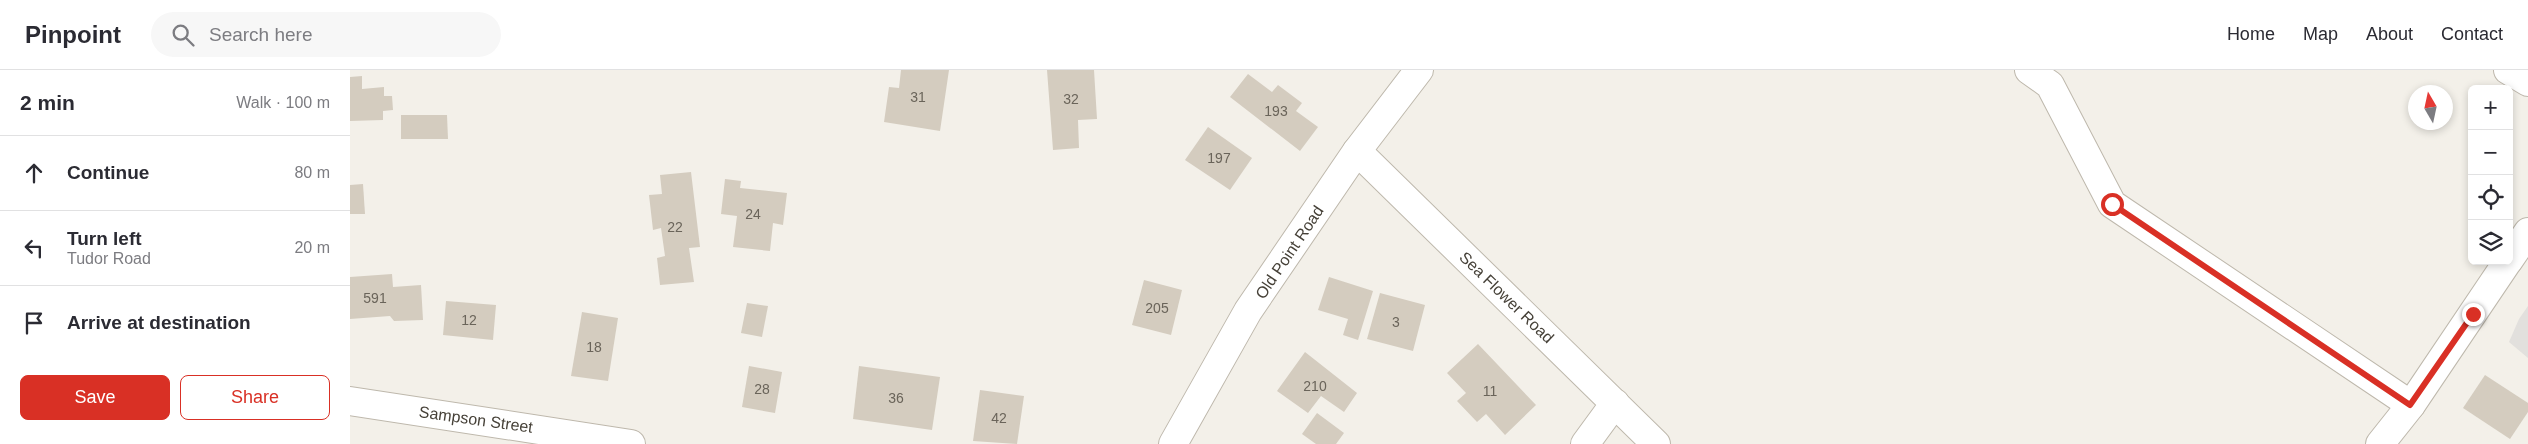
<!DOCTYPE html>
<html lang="en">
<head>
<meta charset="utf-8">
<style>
	:root { --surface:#fff; --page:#f7f7f7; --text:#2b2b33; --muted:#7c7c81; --line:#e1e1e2; --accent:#d93025 }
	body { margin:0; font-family:Helvetica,sans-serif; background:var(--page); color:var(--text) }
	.controls { position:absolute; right:15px; top:15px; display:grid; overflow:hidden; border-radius:8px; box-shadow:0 2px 8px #0003 }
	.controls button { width:45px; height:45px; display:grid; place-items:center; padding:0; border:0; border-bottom:1px solid var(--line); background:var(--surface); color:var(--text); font:25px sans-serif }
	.compass { position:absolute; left:2058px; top:15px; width:45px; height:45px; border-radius:50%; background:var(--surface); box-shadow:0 2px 8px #0003; rotate:351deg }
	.stop { position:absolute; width:15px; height:15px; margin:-11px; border:4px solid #d93025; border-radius:50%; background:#fff }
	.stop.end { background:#d93025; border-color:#fff; box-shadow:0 1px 5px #0008 }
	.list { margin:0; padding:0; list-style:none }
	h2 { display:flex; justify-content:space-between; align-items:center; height:65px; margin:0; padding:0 20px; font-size:21px }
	h2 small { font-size:16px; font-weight:400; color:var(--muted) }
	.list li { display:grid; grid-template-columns:32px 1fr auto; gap:15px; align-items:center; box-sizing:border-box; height:75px; padding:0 20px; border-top:1px solid var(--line) }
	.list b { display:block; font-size:19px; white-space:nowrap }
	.list p { margin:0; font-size:16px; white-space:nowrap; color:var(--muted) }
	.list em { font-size:16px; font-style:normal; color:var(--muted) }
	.actions { display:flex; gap:10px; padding:15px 20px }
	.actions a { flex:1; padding:11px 0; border:1px solid var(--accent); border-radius:8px; text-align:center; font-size:18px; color:var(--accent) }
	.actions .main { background:var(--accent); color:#fff }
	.icon { flex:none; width:28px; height:28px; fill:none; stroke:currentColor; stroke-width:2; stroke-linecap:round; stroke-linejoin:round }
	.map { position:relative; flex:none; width:2178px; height:374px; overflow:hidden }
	header { display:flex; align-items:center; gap:30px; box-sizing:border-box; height:70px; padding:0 25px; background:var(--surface); border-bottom:1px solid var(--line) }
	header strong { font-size:24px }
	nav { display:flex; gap:28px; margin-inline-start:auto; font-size:18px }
	.search { width:350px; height:45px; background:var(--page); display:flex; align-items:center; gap:12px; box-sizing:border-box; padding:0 18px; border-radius:28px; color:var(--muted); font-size:19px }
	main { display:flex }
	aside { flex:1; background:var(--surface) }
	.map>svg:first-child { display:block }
</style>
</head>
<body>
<header>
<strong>Pinpoint</strong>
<div class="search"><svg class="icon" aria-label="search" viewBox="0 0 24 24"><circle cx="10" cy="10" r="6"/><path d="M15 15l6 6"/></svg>Search here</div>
<nav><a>Home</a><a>Map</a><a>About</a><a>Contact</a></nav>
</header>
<main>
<aside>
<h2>2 min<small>Walk · 100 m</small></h2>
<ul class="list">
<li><svg class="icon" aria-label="ahead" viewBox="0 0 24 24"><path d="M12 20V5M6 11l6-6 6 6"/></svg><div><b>Continue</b></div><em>80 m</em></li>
<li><svg class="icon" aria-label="left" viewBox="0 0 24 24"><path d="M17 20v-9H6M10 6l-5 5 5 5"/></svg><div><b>Turn left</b><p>Tudor Road</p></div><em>20 m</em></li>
<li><svg class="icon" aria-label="arrive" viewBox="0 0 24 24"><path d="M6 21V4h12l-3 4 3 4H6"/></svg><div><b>Arrive at destination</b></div></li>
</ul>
<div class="actions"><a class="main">Save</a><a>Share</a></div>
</aside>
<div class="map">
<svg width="2178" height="374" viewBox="0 0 2178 374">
	<rect width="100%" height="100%" fill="#f3f0e9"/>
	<polygon fill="#e2e0dd" points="2178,236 2178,288 2159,272 2169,249"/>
	<g fill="#d4ccbf">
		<polygon points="551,0 599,0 590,61 534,52 539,17 549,18"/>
		<polygon points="697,0 744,0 747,49 728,50 729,78 703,80"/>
		<polygon points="898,4 922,22 928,15 952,33 946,41 968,57 950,81 880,27"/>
		<polygon points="12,6 12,19 34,17 34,26 42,26 43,40 33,41 33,50 0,51 0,7"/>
		<polygon points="51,45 97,45 98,69 51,69"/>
		<polygon points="858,57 902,88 880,120 835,90"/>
		<polygon points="341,102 350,177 339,178 344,212 310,215 307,188 315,186 311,158 303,160 299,125 312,124 310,105"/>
		<polygon points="375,109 391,111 390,118 437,123 433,155 423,153 420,181 383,177 387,146 371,144"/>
		<polygon points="13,114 15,144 0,144 0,115"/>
		<polygon points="42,204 43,217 71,215 73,250 44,251 40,246 0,249 0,207"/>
		<polygon points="979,207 1023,221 1008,270 993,265 998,249 968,240"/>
		<polygon points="794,210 832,220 821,265 782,255"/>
		<polygon points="1030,223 1075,235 1063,281 1017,269"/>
		<polygon points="96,231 146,235 143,270 93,265"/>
		<polygon points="397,233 418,236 412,267 391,263"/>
		<polygon points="232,242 268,248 258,311 221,306"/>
		<polygon points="1128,274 1186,335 1155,365 1136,344 1127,352 1107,331 1116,323 1097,303"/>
		<polygon points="955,282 1007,323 994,342 971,326 958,343 927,321"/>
		<polygon points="399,296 432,302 425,343 392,337"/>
		<polygon points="509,296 590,307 582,360 503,349"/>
		<polygon points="2135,305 2178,333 2178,342 2160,369 2113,338"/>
		<polygon points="630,320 674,326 667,374 623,371"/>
		<polygon points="967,343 994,363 986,374 966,374 952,364"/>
	</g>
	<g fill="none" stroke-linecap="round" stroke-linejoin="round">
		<g stroke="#beb8ac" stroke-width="30">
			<g id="minor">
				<polyline points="1679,0 1700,15 1762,134 2061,335"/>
				<polyline points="2158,0 2178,12"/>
				<polyline points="1007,81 1306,374"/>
				<polyline points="2159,190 2178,162"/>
				<polyline points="0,331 281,374"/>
				<polyline points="823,374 898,241 1007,81 1069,0"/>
				<polyline points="1235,374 1265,333"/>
				<polyline points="2030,374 2061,335 2158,191"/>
			</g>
		</g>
		<use href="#minor" stroke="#fff" stroke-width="28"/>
	</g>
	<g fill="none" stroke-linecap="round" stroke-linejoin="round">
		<polyline stroke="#d93025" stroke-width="6" points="1762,134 2060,335 2123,244"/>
	</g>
	<g text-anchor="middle" stroke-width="4" stroke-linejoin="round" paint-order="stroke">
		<g font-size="14" fill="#6a645a">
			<text x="568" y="32">31</text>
			<text x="721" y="34">32</text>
			<text x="926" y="46">193</text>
			<text x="869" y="93">197</text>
			<text x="403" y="149">24</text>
			<text x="325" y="162">22</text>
			<text x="25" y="233">591</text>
			<text x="807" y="243">205</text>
			<text x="119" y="255">12</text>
			<text x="1046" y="257">3</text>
			<text x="244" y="282">18</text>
			<text x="965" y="321">210</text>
			<text x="412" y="324">28</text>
			<text x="1140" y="326">11</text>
			<text x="546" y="333">36</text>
			<text x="649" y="353">42</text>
		</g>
		<g font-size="16" fill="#464138" stroke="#fff">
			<text transform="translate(939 182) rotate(-56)" y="6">Old Point Road</text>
			<text transform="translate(1157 227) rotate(44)" y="6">Sea Flower Road</text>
			<text transform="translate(126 349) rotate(8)" y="6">Sampson Street</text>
		</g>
	</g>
</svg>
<div class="controls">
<button>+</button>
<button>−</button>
<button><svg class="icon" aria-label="locate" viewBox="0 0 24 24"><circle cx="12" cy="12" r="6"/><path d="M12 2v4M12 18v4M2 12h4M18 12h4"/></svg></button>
<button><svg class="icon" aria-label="layers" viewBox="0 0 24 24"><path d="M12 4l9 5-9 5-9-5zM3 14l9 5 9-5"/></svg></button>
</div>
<svg class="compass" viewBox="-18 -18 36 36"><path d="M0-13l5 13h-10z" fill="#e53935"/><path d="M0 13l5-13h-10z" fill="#7c7c81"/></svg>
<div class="stop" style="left:1762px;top:134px"></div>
<div class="stop end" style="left:2123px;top:244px"></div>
</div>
</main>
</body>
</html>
